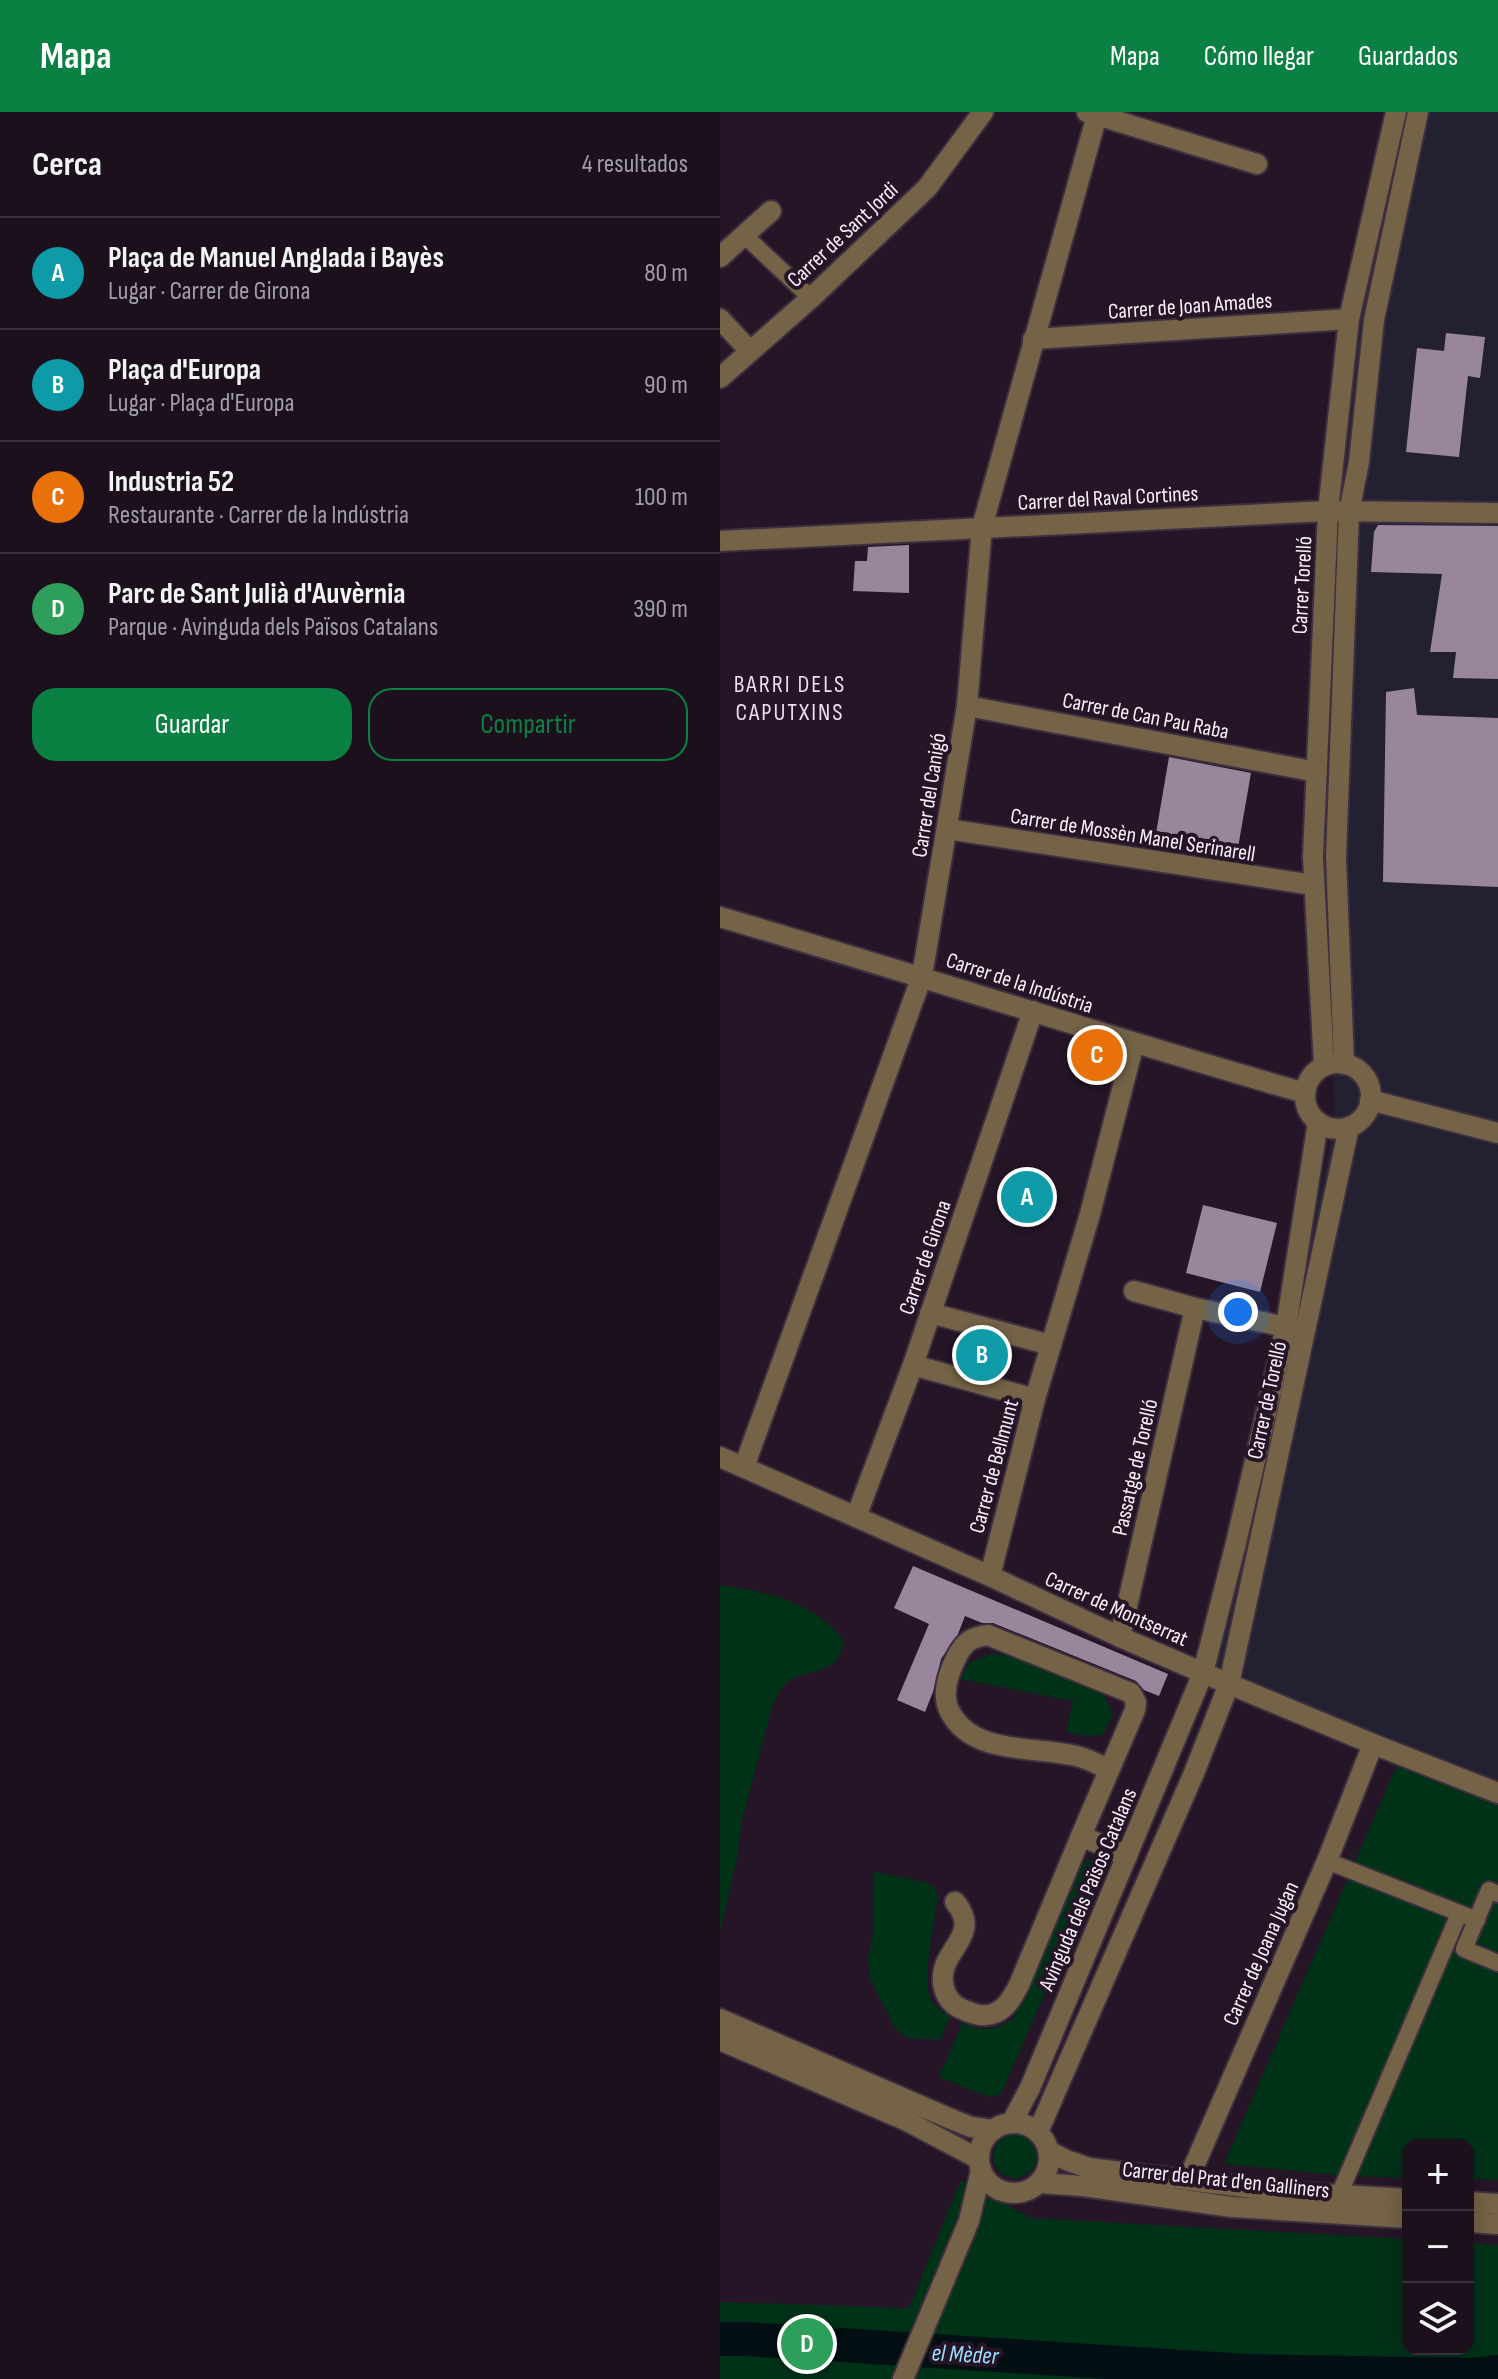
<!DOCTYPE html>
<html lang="es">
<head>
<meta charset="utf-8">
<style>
	:root { --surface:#1c101d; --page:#291e2a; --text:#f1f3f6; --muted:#a09da4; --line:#3a303b; --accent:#0b8043 }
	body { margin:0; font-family:"Sofia Sans Condensed",sans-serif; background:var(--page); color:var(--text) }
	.controls { position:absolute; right:24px; bottom:24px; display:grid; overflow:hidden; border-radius:16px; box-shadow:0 4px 20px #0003 }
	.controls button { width:72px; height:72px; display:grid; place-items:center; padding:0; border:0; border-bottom:2px solid var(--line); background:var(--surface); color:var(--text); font:40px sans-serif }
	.you { position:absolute; left:518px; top:1200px; width:28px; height:28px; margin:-20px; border:6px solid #fff; border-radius:50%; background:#1a73e8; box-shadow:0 0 0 12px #1a73e833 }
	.badge { display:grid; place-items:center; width:52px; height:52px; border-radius:50%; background:var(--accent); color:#fff; font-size:26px; font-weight:700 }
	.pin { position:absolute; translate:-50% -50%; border:4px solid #fff; box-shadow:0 2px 8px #0006 }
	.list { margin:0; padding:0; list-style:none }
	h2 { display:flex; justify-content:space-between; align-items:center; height:104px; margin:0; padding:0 32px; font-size:34px }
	h2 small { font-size:26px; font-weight:400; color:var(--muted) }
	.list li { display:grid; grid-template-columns:52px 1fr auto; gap:24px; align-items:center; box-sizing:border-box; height:112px; padding:0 32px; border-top:2px solid var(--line) }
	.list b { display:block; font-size:30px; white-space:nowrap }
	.list p { margin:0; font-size:26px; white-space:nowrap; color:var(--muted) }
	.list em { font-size:26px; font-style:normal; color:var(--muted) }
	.actions { display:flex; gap:16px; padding:24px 32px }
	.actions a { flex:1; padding:18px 0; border:2px solid var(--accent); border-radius:24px; text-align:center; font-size:28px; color:var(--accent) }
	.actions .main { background:var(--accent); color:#fff }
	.icon { flex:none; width:44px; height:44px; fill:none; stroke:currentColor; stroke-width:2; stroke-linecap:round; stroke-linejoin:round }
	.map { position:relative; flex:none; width:778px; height:2267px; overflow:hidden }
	header { display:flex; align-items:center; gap:48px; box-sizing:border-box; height:112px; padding:0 40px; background:var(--accent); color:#fff }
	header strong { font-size:38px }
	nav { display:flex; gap:44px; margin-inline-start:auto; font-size:28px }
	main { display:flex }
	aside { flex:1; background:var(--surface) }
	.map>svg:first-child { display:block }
</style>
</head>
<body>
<header>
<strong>Mapa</strong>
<nav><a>Mapa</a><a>Cómo llegar</a><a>Guardados</a></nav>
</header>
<main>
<aside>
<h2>Cerca<small>4 resultados</small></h2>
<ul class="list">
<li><span class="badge" style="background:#0f9aa8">A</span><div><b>Plaça de Manuel Anglada i Bayès</b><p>Lugar · Carrer de Girona</p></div><em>80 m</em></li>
<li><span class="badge" style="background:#0f9aa8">B</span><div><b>Plaça d'Europa</b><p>Lugar · Plaça d'Europa</p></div><em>90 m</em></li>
<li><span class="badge" style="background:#e8710a">C</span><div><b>Industria 52</b><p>Restaurante · Carrer de la Indústria</p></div><em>100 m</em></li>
<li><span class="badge" style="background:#2e9e5b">D</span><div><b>Parc de Sant Julià d'Auvèrnia</b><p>Parque · Avinguda dels Països Catalans</p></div><em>390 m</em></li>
</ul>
<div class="actions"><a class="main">Guardar</a><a>Compartir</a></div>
</aside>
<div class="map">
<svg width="778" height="2267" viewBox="0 0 778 2267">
	<rect width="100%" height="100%" fill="#251527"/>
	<polygon fill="#232031" points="686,0 778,0 778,1689 494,1565 615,1010 605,771 617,409 639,207"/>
	<g fill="#003218">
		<path d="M0 1473C43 1478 98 1492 124 1529 116 1571 83 1551 63 1575 57 1581 54 1590 51 1598L22 1709 16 1751 0 1819Z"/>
		<polygon points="270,1542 295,1544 361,1568 384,1582 393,1603 382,1623 366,1624 346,1620 353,1589 240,1567 249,1551"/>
		<polygon points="680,1646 778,1689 778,2068 748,2067 748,2033 688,2033 688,2066 626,2064 504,2052"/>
		<path d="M370 1748 382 1751 282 1980 279 1983 269 1985 219 1965 243 1910C264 1921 272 1918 293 1907L353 1768 361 1753Z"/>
		<path d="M154 1760 205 1770 214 1774 218 1784C215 1806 201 1870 211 1888 215 1895 223 1900 230 1905L220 1928 186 1926 175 1916 150 1867 148 1846 154 1818Z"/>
		<circle cx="295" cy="2044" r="22"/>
		<polygon points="241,2068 311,2106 688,2127 688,2237 748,2237 748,2131 778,2133 778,2267 0,2267 0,2190 189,2196"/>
	</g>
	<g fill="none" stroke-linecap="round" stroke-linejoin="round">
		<polyline stroke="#040f14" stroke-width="34" points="0,2227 26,2227 527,2259 751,2263 778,2260"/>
	</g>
	<g fill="#99869d">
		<polygon points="726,221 765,225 760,266 748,264 739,345 686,340 697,236 724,239"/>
		<polygon points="658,413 778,414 778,567 733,566 736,540 710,540 722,462 651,460 654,420"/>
		<polygon points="189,433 189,481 133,479 135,449 147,449 148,435"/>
		<polygon points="694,576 697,603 778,606 778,775 663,770 666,580"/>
		<polygon points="449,645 531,661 516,747 434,733"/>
		<polygon points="483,1093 557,1111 540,1180 466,1161"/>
		<polygon points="193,1454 448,1562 439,1584 424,1578 416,1569 273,1511 262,1511 245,1504 238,1522 221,1547 213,1580 205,1600 177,1588 209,1512 174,1496"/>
	</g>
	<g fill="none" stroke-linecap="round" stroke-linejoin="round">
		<g stroke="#3e2f40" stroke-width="20">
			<g id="pedestrian">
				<polyline points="24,123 91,186"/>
				<polyline points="607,1749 757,1808"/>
				<polyline points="778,1782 769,1778 744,1837 778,1851"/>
				<polyline points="619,2083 739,1802"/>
			</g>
		</g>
		<g stroke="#3e2f40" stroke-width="24">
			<g id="minor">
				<polyline points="367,0 537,52"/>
				<polyline points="0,145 51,99"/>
				<polyline points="0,207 30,239"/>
				<polyline points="313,227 629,207"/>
				<polyline points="0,266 91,186 207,76 263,0"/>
				<polyline points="0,429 608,399 778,401"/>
				<polyline points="247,594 597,660"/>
				<polyline points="227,717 593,773"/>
				<path d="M0 805C195 862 389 925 585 981"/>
				<polyline points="650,988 778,1021"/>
				<polyline points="414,1179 475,1196 566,1215"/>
				<polyline points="210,1201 331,1233"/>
				<polyline points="193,1253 315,1287"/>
				<polyline points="0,1345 270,1464 400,1525 509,1572"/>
				<polyline points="24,1355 202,864 247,594 262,415 377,3"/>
				<polyline points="136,1405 193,1253 313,899"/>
				<polyline points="270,1464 315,1287 370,1102 414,931"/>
				<polyline points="400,1525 475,1196"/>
				<path d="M389 1658C380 1653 370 1648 360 1645 318 1633 254 1645 230 1600 221 1583 228 1562 236 1546 244 1530 251 1525 268 1523L411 1581 416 1590 415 1598 361 1724 407 1744"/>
				<path d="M235 1790C265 1826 214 1839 224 1876 227 1887 233 1894 244 1898 254 1902 264 1906 275 1901 287 1896 293 1884 299 1873L361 1724"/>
				<polyline points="0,1907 231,2007 251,2015 273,2018"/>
				<polyline points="0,1928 185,2008 259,2047"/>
				<polyline points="329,2039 346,2048 369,2056 556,2079 688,2087"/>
				<polyline points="468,2068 607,1749 653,1632"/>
				<polyline points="319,2071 363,2074 512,2095 688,2106"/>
				<polyline points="748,2090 778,2092"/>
				<polyline points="748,2110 778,2112"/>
			</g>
		</g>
		<g stroke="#3e2f40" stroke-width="24">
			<g id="tertiary">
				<circle cx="618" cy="984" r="33"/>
				<polyline points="624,952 616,745 629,400 639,350 654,208 698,0"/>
				<polyline points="604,954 593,745 608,399 629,207 676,0"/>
				<polyline points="509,1572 653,1632 778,1681"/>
				<polyline points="292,2010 310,1976 483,1561 516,1431 566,1215 598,1010"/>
				<circle cx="294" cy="2046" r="35"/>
				<polyline points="318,2020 474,1661 509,1572 629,1015"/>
				<polyline points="183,2267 249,2109 261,2058"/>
			</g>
		</g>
		<use href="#pedestrian" stroke="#746347" stroke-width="16"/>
		<use href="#minor" stroke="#746347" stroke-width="20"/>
		<use href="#tertiary" stroke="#746347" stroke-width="20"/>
	</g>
	<g text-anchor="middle" stroke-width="8" stroke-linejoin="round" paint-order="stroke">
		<g font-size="22" fill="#f9eefb" stroke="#251527">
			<text transform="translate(122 122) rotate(-43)" y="8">Carrer de Sant Jordi</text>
			<text transform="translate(470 193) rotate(-4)" y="8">Carrer de Joan Amades</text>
			<text transform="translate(388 385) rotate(-3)" y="8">Carrer del Raval Cortines</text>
			<text transform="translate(581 473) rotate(-87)" y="8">Carrer Torelló</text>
			<text transform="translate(426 603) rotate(11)" y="8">Carrer de Can Pau Raba</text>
			<text transform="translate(208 683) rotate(-81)" y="8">Carrer del Canigó</text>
			<text transform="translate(413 722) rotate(9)" y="8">Carrer de Mossèn Manel Serinarell</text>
			<text transform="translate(300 870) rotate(18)" y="8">Carrer de la Indústria</text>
			<text transform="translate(204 1145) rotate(-71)" y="8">Carrer de Girona</text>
			<text transform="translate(546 1288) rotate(-78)" y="8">Carrer de Torelló</text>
			<text transform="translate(273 1354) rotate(-75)" y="8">Carrer de Bellmunt</text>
			<text transform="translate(414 1355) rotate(-77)" y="8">Passatge de Torelló</text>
			<text transform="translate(397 1496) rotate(24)" y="8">Carrer de Montserrat</text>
			<text transform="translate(367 1777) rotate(-67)" y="8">Avinguda dels Països Catalans</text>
			<text transform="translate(540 1841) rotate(-66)" y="8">Carrer de Joana Jugan</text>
			<text transform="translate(506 2067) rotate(6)" y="8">Carrer del Prat d'en Galliners</text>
		</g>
		<g font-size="24" letter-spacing="2" fill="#f0daf3" stroke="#251527">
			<text x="70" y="580">BARRI DELS<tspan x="70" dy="28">CAPUTXINS</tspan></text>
		</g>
		<g font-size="24" font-style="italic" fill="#9adffd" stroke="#251527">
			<text transform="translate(245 2242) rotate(3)" y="8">el Mèder</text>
		</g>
	</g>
</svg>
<div class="controls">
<button>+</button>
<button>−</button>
<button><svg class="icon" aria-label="layers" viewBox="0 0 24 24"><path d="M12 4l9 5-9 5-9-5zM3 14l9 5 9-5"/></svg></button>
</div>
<div class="you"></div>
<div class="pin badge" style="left:307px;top:1085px;background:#0f9aa8">A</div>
<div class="pin badge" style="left:262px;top:1243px;background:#0f9aa8">B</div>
<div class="pin badge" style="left:377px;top:943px;background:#e8710a">C</div>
<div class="pin badge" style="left:87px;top:2232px;background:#2e9e5b">D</div>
</div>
</main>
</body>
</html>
